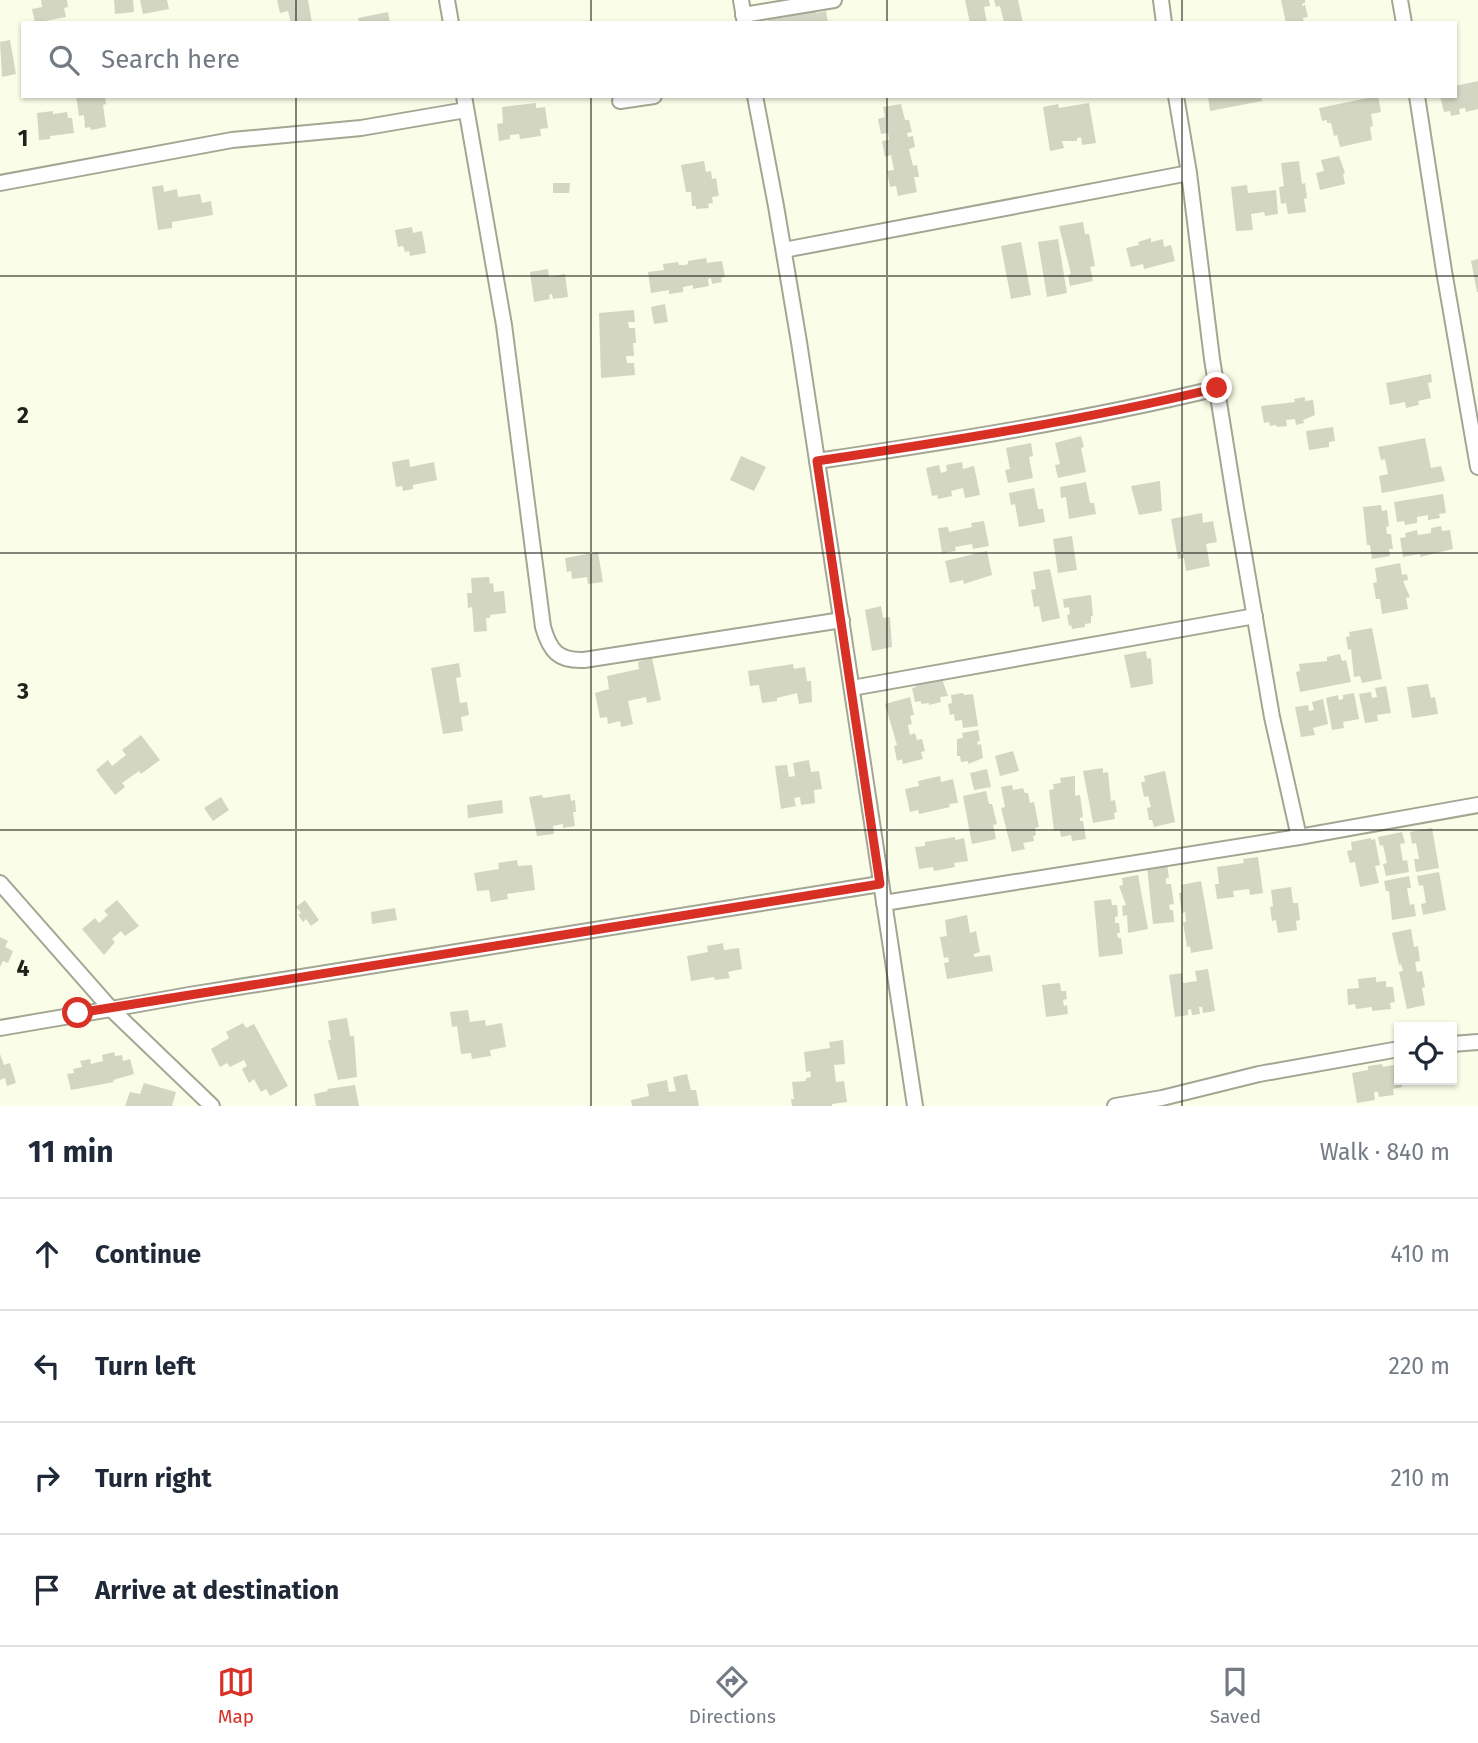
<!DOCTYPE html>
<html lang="en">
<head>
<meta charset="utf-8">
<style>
	:root { --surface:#fff; --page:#f6f6f7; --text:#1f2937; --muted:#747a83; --line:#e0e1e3; --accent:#d93025 }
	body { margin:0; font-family:"Fira Sans",sans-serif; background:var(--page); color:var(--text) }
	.controls { position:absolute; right:21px; bottom:21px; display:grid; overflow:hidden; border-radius:0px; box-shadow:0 2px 5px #0004 }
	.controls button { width:63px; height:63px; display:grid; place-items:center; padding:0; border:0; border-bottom:2px solid var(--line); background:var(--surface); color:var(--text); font:35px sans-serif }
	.stop { position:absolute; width:21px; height:21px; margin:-16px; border:5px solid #d93025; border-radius:50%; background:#fff }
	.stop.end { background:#d93025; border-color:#fff; box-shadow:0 2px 7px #0008 }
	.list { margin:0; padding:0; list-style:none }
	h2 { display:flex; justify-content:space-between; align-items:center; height:91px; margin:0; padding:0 28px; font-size:30px }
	h2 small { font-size:23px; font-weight:400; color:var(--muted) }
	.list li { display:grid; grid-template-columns:46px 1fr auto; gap:21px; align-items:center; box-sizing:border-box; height:112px; padding:0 28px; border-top:2px solid var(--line) }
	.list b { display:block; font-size:26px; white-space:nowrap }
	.list em { font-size:23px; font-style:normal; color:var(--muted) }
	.icon { flex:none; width:38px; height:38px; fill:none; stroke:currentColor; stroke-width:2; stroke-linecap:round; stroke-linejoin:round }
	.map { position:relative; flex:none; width:1478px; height:1106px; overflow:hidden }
	.search { position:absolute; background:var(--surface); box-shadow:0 2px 5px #0004; left:21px; right:21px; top:21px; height:77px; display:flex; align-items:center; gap:18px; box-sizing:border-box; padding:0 24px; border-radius:0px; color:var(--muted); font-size:26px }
	.sheet { height:539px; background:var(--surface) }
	nav { display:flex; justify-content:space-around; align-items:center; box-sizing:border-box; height:98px; border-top:2px solid var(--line); background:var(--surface); font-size:19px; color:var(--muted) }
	nav a { display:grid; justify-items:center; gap:4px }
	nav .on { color:var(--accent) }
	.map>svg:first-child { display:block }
</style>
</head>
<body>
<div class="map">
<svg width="1478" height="1106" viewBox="0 0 1478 1106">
	<rect width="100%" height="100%" fill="#fafee8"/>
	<g fill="#d3d6c2">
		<polygon points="41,0 67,0 68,7 64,8 66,17 35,23 32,9 42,7"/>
		<polygon points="114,0 133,0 134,12 115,14"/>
		<polygon points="140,0 167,0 169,9 143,14"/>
		<polygon points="277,0 308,0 312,23 291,23 288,11 280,13"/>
		<polygon points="965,0 989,0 990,6 984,7 987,23 970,23"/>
		<polygon points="994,0 1018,0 1023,23 1004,23 1000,6 996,7"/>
		<polygon points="1281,0 1305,0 1305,3 1302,4 1302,6 1305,5 1308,17 1303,18 1304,23 1286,23"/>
		<polygon points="815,7 816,13 826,11 828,23 768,23 767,17 781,14 781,18 786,17 785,12"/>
		<polygon points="388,12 390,23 359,23 358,18"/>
		<polygon points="10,40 16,74 2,77 0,42"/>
		<polygon points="1478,81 1478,109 1466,112 1465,108 1459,109 1460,114 1451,116 1450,111 1444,112 1440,96 1455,96 1455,86"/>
		<polygon points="76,96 105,96 106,104 103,105 106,127 91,130 90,127 85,128 84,115 79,116"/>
		<polygon points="1208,96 1261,96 1262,101 1210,111"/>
		<polygon points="1378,96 1381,112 1371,114 1373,126 1370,127 1372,140 1340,147 1337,135 1334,136 1331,123 1327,123 1327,120 1322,121 1319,108"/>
		<polygon points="536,103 536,108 545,107 548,128 540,129 541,136 520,139 519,134 510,135 510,139 499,141 497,124 503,123 502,107"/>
		<polygon points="1089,103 1096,143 1082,145 1081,137 1077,138 1077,141 1062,141 1064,148 1050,151 1043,107 1058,104 1059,108"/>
		<polygon points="901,104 905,120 909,120 912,132 907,133 908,137 913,136 915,147 909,149 913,166 917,165 919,177 914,177 917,192 898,196 896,186 890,187 887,171 894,170 891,155 885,157 882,141 889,140 888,133 881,134 878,119 885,117 883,107"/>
		<polygon points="53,111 53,114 67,112 68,118 72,118 74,133 50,136 50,139 39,140 37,113"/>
		<polygon points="1339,156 1345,173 1343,174 1345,184 1320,190 1316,173 1324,171 1321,160"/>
		<polygon points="704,161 706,172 711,171 712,179 716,178 719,196 712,197 713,203 708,204 709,208 696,209 696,206 692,206 691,192 686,192 681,165"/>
		<polygon points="1299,161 1302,184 1305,183 1307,198 1304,199 1306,212 1288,214 1286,203 1281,204 1279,187 1284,186 1281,163"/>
		<polygon points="553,183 570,183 569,193 553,193"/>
		<polygon points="163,185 164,192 177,189 178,197 200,194 202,203 211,201 213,215 172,222 172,228 158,230 152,187"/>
		<polygon points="1247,185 1248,193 1276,190 1278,214 1265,216 1264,212 1251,214 1253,230 1236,231 1231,187"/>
		<polygon points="1083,222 1085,234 1089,234 1095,266 1090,267 1093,281 1070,286 1068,275 1071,274 1059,226"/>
		<polygon points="412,227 413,233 422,231 426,253 410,256 409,251 405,252 403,246 398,247 395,230"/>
		<polygon points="1151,238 1151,242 1163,239 1164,247 1171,245 1175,261 1144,269 1143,264 1131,267 1126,248 1139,245 1138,242"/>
		<polygon points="1058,239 1067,293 1047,297 1038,242"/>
		<polygon points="1021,242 1031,295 1011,299 1001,246"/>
		<polygon points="706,258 707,263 722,261 725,277 721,278 722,282 712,284 711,278 708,279 709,286 693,289 693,285 683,287 683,292 669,294 669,290 651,293 648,272 664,270 663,264 678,262 679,265 685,265 688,264 688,261"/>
		<polygon points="1478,259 1478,292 1477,292 1471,261"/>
		<polygon points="548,269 549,277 565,274 568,297 553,299 552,294 549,295 550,299 534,302 530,272"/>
		<polygon points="665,304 668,322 654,324 651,307"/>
		<polygon points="634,310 635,322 628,322 629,328 635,328 636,343 633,343 634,356 626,356 627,363 634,363 635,375 601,378 599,313"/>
		<polygon points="1431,374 1432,382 1428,383 1431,398 1418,401 1419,405 1406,408 1405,402 1390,405 1386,383"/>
		<polygon points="1305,397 1305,401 1313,400 1315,415 1303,420 1304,423 1296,425 1295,419 1286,420 1287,426 1277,427 1276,425 1270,426 1269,422 1264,423 1261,406 1295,402 1294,399"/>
		<polygon points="1333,427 1335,441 1329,442 1329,447 1309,450 1306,431"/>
		<polygon points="1081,436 1084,447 1081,448 1086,472 1058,478 1055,465 1060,464 1055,443"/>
		<polygon points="1425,438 1431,468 1441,466 1445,481 1382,493 1379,476 1388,474 1385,459 1381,460 1378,447"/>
		<polygon points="1031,443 1033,456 1029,457 1033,478 1008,483 1005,470 1010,469 1006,448"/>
		<polygon points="741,456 766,467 754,491 730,480"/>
		<polygon points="409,459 410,467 434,462 437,480 413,485 413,489 403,491 402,486 396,487 392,462"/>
		<polygon points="962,462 963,469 974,466 980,495 965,498 963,488 951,491 952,496 938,499 937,495 932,496 926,468 939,465 941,473 947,471 946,465"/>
		<polygon points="1160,481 1162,511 1139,515 1131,486"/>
		<polygon points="1086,482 1090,503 1094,503 1096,514 1069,519 1066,497 1061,498 1060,487"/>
		<polygon points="1034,488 1038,509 1043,509 1045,522 1019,527 1015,504 1011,505 1009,493"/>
		<polygon points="1443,494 1446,513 1439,514 1440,518 1428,520 1428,515 1417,517 1417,523 1405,525 1404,521 1397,522 1394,502"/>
		<polygon points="1381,505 1382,511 1387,510 1389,526 1386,527 1387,534 1391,534 1393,549 1389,549 1390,556 1372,559 1370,545 1367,545 1363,507"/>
		<polygon points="1202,513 1203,523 1213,521 1217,542 1206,544 1210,566 1186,571 1184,558 1178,559 1171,519"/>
		<polygon points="984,521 989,546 973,549 972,544 955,547 956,551 942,553 938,528 948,527 949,532 972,527 971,523"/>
		<polygon points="1441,526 1442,531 1450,530 1453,549 1420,557 1420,554 1403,557 1400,538 1406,537 1405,533 1417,530 1418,535 1431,533 1431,528"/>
		<polygon points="1072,536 1077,570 1058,573 1053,539"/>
		<polygon points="987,551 992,575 964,584 963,580 950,583 945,561"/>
		<polygon points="598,552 603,582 588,584 587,577 572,579 571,571 567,572 565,558"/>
		<polygon points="1400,563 1402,575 1407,574 1408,580 1403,581 1410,597 1406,598 1408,609 1382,614 1380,599 1376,599 1373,583 1377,582 1375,568"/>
		<polygon points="1050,569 1060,618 1042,622 1039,606 1034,607 1031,590 1036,589 1033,572"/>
		<polygon points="489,577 490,584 493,583 494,592 504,591 506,613 490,615 490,618 486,618 487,631 474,632 472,607 468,608 467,593 472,593 471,578"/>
		<polygon points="1091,595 1093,616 1091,616 1091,623 1085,624 1085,627 1072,629 1071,625 1069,626 1067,615 1070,614 1069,607 1064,608 1063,599"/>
		<polygon points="881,606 883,618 890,617 892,647 872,651 865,610"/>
		<polygon points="1372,628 1382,679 1362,683 1360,676 1354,677 1351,649 1348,650 1346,637 1350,636 1349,632"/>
		<polygon points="1146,651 1147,659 1151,658 1153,684 1131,688 1124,655"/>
		<polygon points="1340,654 1342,661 1346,660 1351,682 1300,692 1296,672 1300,671 1299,664 1327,661 1327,657"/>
		<polygon points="652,658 661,700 647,703 646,697 628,701 633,724 621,727 620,721 608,724 607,717 600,718 595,693 609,689 607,676 639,669 638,662"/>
		<polygon points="459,663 461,677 456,678 460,703 467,702 469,715 461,717 463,731 443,734 431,668"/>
		<polygon points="793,664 794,669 805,667 807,681 811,681 812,702 799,704 797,693 777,698 777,701 762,703 759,685 750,686 748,671"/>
		<polygon points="941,676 948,696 940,697 941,702 929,705 929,703 921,704 921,701 915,702 912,688 916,687 915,682"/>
		<polygon points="1428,684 1431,698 1435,697 1438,714 1412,718 1407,687"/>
		<polygon points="1386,686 1391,713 1377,715 1378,721 1365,723 1359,694 1371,692 1372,698 1377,697 1375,688"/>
		<polygon points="963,693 964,695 973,694 978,726 963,728 962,720 955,721 954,714 950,715 948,704 952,703 951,695"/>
		<polygon points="1354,693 1359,719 1343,722 1344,728 1332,730 1326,698 1338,695 1339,700 1343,699 1343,695"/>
		<polygon points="910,697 914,715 910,716 912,724 908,725 910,735 915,733 917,740 922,739 925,751 921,752 923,759 903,764 902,759 897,761 894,746 897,745 885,704"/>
		<polygon points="1323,699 1328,724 1313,728 1315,735 1301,737 1295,707 1308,705 1309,711 1314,710 1312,702"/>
		<polygon points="978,730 980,741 977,742 978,745 981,744 983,758 968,764 968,761 961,762 960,756 957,756 957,739 963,738 962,733"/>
		<polygon points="141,735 160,760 141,774 139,771 122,783 125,787 115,795 96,770 108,760 112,766 126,755 122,750"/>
		<polygon points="1013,751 1019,771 1000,776 995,756"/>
		<polygon points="809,760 811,772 819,771 822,789 814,790 815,803 801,805 800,797 794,798 796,806 781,809 775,766 787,765 789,777 795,776 793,763"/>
		<polygon points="1103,768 1103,773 1108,772 1111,801 1115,800 1117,812 1114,813 1115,819 1093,823 1083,771"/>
		<polygon points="987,769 991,787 974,790 970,773"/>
		<polygon points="1165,771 1175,822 1154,827 1152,820 1149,820 1147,808 1151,807 1148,796 1144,797 1141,782 1145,782 1144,776"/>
		<polygon points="940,776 941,782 953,779 958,803 949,804 950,807 919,814 918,810 910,812 905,789 919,786 918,781"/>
		<polygon points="1075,776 1075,796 1080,795 1083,817 1080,818 1080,821 1083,821 1086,839 1072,841 1071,835 1061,837 1060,830 1054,831 1049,790 1054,789 1053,784 1061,783 1060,778"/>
		<polygon points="1012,785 1013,790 1023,788 1025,793 1028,793 1030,803 1034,802 1039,827 1035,828 1036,835 1033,836 1034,841 1023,843 1025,849 1012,852 1001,808 1005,807 1001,787"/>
		<polygon points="986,791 989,804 992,804 997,824 993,825 996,839 972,844 963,796"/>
		<polygon points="570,794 571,801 575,800 576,812 573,812 575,826 563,828 563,824 553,826 554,834 537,836 529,797 542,795 543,798"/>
		<polygon points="221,797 229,810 213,821 204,808"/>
		<polygon points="502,800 503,813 468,818 467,805"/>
		<polygon points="1432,828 1439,868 1416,872 1414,859 1419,859 1416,843 1412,844 1410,832"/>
		<polygon points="1402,832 1405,843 1400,844 1403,861 1407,860 1409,872 1386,876 1383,864 1387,863 1383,845 1380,846 1378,837"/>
		<polygon points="955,837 955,840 964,838 968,861 954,863 955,867 934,871 933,867 919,869 915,847 925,846 925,842"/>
		<polygon points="1371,838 1371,840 1375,839 1380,865 1375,866 1379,883 1360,887 1355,862 1350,863 1347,851 1352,850 1351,842"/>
		<polygon points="1258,857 1263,893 1250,895 1249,889 1233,891 1234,897 1217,899 1215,884 1219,884 1217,867 1244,863 1243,859"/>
		<polygon points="517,860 518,866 532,865 535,890 507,894 508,899 491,902 489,890 477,891 474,873 499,869 498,863"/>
		<polygon points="1167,864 1169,878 1166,878 1166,884 1171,884 1174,904 1169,905 1170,910 1173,910 1174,922 1153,924 1147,867"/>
		<polygon points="1439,872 1446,910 1423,915 1421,904 1426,903 1423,885 1419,886 1417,876"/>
		<polygon points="1138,875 1148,929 1128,933 1127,915 1123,916 1122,906 1126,905 1119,886 1123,885 1122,878"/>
		<polygon points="1409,876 1411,888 1407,888 1410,905 1414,904 1416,916 1392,920 1389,891 1386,891 1384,881"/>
		<polygon points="1201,881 1213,949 1191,953 1190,946 1187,947 1183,922 1186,922 1185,912 1182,913 1179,893 1182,893 1181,885"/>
		<polygon points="1291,887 1293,903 1298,903 1300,920 1296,921 1297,930 1278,933 1276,920 1272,921 1270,907 1273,906 1271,890"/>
		<polygon points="1111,899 1112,905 1117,905 1118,916 1115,917 1115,923 1119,923 1120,933 1117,933 1118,938 1121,938 1123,954 1099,957 1094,901"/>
		<polygon points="117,900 139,926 125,936 121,931 112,939 115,942 104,955 82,929 95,918 99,923 108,915 104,911"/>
		<polygon points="305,900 319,920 311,926 306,919 303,922 298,915 301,913 296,907"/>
		<polygon points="395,908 397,920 372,924 371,912"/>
		<polygon points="967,915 970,933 976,931 980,952 974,954 974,957 990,955 993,971 947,979 944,963 949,962 948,957 944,958 940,937 947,936 945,920"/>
		<polygon points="1411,929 1414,947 1418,946 1420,961 1415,962 1417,972 1422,971 1425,987 1422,988 1425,1005 1407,1009 1399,972 1403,971 1401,964 1399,965 1392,933"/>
		<polygon points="0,937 8,941 5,947 13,951 8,963 3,961 0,967"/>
		<polygon points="723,943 724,950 739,948 742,969 728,972 730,978 715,980 714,977 691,981 687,956 708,952 707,946"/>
		<polygon points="1208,969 1215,1011 1203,1013 1202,1007 1199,1007 1200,1014 1192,1015 1191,1009 1188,1010 1188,1015 1175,1017 1169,975 1182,973 1183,983 1197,981 1195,971"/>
		<polygon points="1376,977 1376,982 1386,981 1386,987 1393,987 1395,1002 1390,1003 1391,1009 1372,1011 1372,1007 1356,1009 1355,1004 1348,1005 1347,989 1359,988 1358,979"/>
		<polygon points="1060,983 1061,991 1066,991 1067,999 1063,1000 1064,1006 1067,1005 1068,1014 1046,1017 1042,985"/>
		<polygon points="468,1010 470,1022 485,1020 486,1026 502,1023 506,1047 490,1050 491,1056 472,1059 471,1053 461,1054 457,1026 452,1027 450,1012"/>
		<polygon points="347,1018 350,1036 354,1036 357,1077 338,1080 328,1040 331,1040 328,1021"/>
		<polygon points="243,1023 246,1028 254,1024 288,1086 270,1096 266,1089 261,1092 254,1079 249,1083 242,1069 247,1066 244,1060 230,1067 227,1063 220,1067 211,1049 229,1038 226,1032"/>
		<polygon points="843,1040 845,1064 834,1065 836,1082 844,1081 847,1102 832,1104 832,1106 792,1106 791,1099 794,1099 792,1082 806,1081 806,1078 811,1077 810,1071 806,1072 804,1052 830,1048 829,1042"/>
		<polygon points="114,1052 115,1056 122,1055 123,1061 130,1059 134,1074 113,1080 114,1082 71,1090 67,1074 74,1073 73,1069 82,1067 80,1061 90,1059 91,1064 103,1061 102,1055"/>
		<polygon points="0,1054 4,1065 10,1063 16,1083 7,1086 5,1078 0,1080"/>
		<polygon points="1382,1064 1383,1067 1399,1064 1399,1080 1401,1080 1402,1087 1393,1089 1394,1095 1379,1097 1378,1092 1374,1092 1375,1100 1357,1103 1352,1073 1368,1070 1368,1066"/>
		<polygon points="687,1074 691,1090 696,1090 699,1106 632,1106 631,1100 649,1096 647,1084 667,1080 669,1092 676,1091 673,1077"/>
		<polygon points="144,1083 176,1092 172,1106 125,1106 130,1092 140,1094"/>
		<polygon points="355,1085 359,1106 316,1106 314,1094 328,1091 327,1089"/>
	</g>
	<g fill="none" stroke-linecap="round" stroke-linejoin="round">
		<g stroke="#a3a693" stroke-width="18">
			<g id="street">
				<polyline points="447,0 451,23"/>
				<polyline points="741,0 745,23"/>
				<polyline points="1161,0 1164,23"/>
				<polyline points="1400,0 1404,23"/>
				<polyline points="743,15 834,0"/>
				<path d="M464 96 504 325 543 627C550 651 558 661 584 660L842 620"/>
				<polyline points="755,96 776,206 799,342 915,1106"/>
				<polyline points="1176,96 1189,173 1212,359 1236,508 1272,717 1299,837"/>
				<polyline points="1417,96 1444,271 1478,467"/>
				<polyline points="620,101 654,96"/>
				<polyline points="0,183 232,140 361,128 466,110"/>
				<polyline points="784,250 1189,173"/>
				<path d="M817 461C952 441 1085 420 1218 388"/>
				<polyline points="852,688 1255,616"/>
				<polyline points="0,883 111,1009 189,995 880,884"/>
				<polyline points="884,903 1299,837 1478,805"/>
				<polyline points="0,1028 111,1009 212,1106"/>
				<polyline points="1452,1044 1478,1042"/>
				<polyline points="1115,1106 1162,1098 1259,1074 1399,1049"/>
			</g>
		</g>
		<use href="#street" stroke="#fff" stroke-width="14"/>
	</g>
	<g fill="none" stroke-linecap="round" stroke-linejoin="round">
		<path stroke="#d93025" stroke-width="9" d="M78 1013 880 884 817 461C952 441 1085 420 1217 388"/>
	</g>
	<path fill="none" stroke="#202119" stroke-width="2" stroke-opacity="0.55" d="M296 0V23M591 0V23M887 0V23M1182 0V23M296 96V1106M591 96V1106M887 96V1106M1182 96V1106M0 276H1478M0 553H1478M0 830H1478"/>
	<g font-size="23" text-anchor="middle" font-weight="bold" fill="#202119" stroke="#fafee8" stroke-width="5" stroke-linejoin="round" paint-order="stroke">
		<text x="23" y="146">1</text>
		<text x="23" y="423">2</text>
		<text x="23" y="699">3</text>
		<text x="23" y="976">4</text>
	</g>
</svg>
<div class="controls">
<button><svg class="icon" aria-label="locate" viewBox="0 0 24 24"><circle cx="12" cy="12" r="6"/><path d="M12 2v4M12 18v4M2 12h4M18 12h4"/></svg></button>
</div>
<div class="stop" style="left:78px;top:1013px"></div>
<div class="stop end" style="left:1217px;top:388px"></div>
<div class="search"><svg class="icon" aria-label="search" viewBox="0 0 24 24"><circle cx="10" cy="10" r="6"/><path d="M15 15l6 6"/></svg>Search here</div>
</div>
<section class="sheet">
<h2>11 min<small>Walk · 840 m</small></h2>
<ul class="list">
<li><svg class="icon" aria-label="ahead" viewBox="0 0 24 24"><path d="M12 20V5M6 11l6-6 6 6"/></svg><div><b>Continue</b></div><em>410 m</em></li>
<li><svg class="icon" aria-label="left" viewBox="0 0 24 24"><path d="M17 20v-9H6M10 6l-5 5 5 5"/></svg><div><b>Turn left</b></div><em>220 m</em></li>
<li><svg class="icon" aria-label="right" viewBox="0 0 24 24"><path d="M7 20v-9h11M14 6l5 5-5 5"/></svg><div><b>Turn right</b></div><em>210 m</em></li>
<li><svg class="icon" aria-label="arrive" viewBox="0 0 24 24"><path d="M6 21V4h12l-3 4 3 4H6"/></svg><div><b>Arrive at destination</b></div></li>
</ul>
</section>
<nav>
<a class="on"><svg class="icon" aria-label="map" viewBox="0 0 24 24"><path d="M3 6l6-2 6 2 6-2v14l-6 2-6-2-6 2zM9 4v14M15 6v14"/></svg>Map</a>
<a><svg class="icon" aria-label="directions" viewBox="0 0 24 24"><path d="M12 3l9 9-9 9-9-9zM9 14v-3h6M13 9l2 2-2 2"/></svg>Directions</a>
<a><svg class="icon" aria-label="saved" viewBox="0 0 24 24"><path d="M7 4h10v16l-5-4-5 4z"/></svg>Saved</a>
</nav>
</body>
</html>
